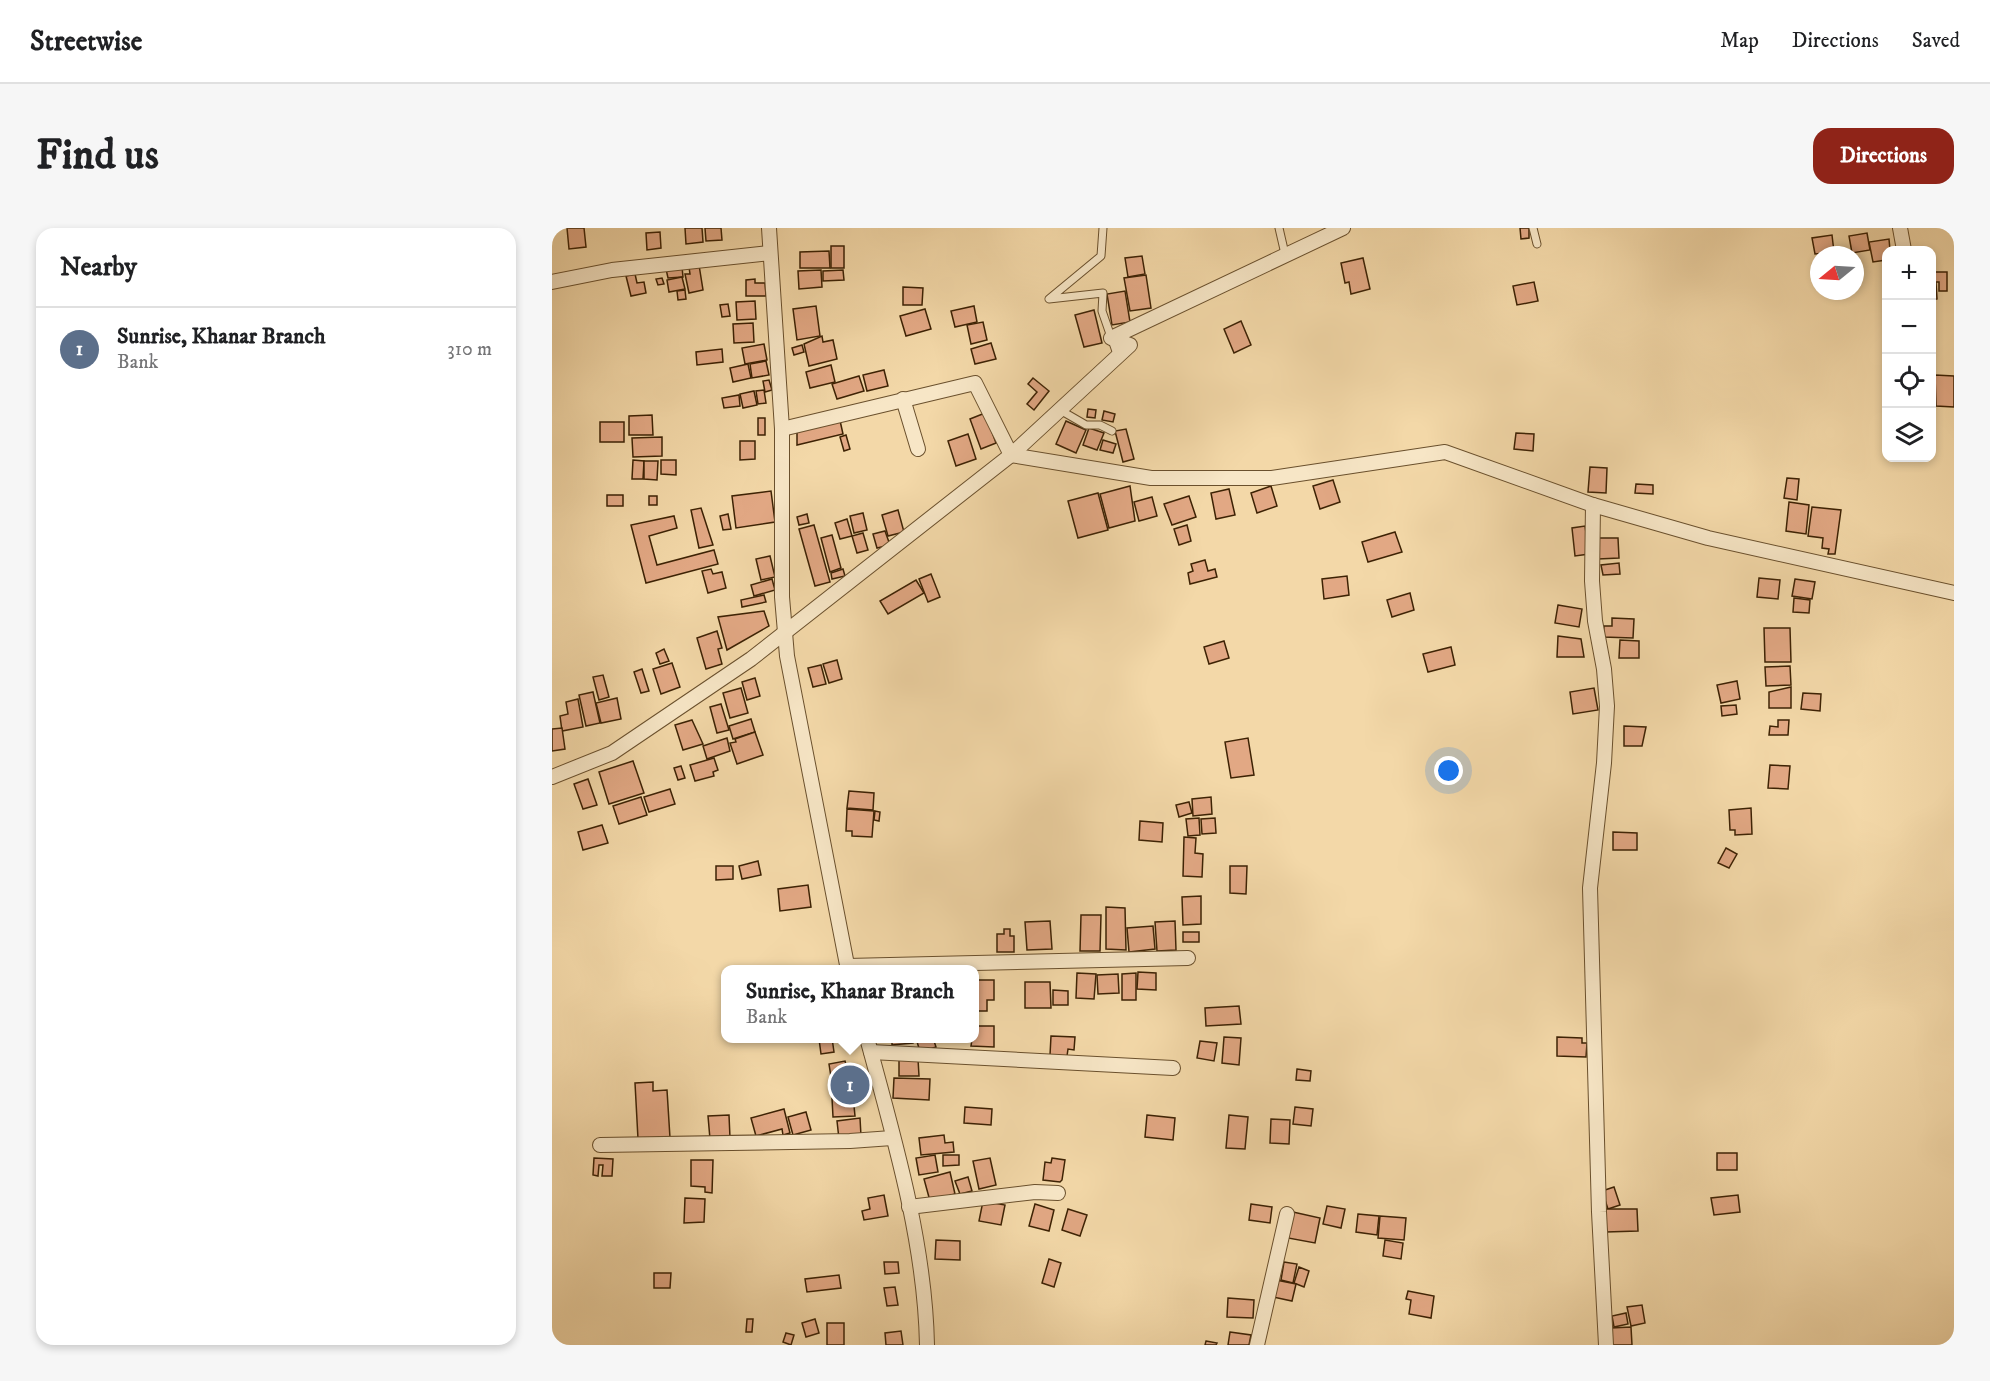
<!DOCTYPE html>
<html lang="en">
<head>
<meta charset="utf-8">
<style>
	:root { --surface:#fff; --page:#f6f6f6; --text:#202124; --muted:#757577; --line:#e0e0e0; --accent:#8f2418 }
	body { margin:0; font-family:"IM FELL DW Pica",serif; background:var(--page); color:var(--text) }
	.controls { position:absolute; right:18px; top:18px; display:grid; overflow:hidden; border-radius:12px; box-shadow:0 3px 9px #0003 }
	.controls button { width:54px; height:54px; display:grid; place-items:center; padding:0; border:0; border-bottom:2px solid var(--line); background:var(--surface); color:var(--text); font:30px sans-serif }
	.compass { position:absolute; left:1258px; top:18px; width:54px; height:54px; border-radius:50%; background:var(--surface); box-shadow:0 3px 9px #0003; rotate:252deg }
	.you { position:absolute; left:897px; top:543px; width:21px; height:21px; margin:-15px; border:4px solid #fff; border-radius:50%; background:#1a73e8; box-shadow:0 0 0 9px #1a73e833 }
	.badge { display:grid; place-items:center; width:39px; height:39px; border-radius:50%; background:var(--accent); color:#fff; font-size:20px; font-weight:700 }
	.pin { position:absolute; translate:-50% -50%; border:3px solid #fff; box-shadow:0 2px 6px #0006 }
	.popup { position:absolute; left:169px; top:737px; width:258px; height:78px; box-sizing:border-box; display:grid; place-content:center; border-radius:12px; background:var(--surface); filter:drop-shadow(0 2px 4px #0005); font-size:20px; white-space:nowrap; color:var(--muted) }
	.popup b { font-size:22px; color:var(--text) }
	.popup::after { content:''; position:absolute; left:50%; top:100%; margin-left:-12px; border:12px solid transparent; border-top-color:var(--surface) }
	.list { margin:0; padding:0; list-style:none }
	h2 { display:flex; justify-content:space-between; align-items:center; height:78px; margin:0; padding:0 24px; font-size:26px }
	h2 small { font-size:20px; font-weight:400; color:var(--muted) }
	.list li { display:grid; grid-template-columns:39px 1fr auto; gap:18px; align-items:center; box-sizing:border-box; height:84px; padding:0 24px; border-top:2px solid var(--line) }
	.list b { display:block; font-size:22px; white-space:nowrap }
	.list p { margin:0; font-size:20px; white-space:nowrap; color:var(--muted) }
	.list em { font-size:20px; font-style:normal; color:var(--muted) }
	.icon { flex:none; width:33px; height:33px; fill:none; stroke:currentColor; stroke-width:2; stroke-linecap:round; stroke-linejoin:round }
	.map { position:relative; flex:none; width:1402px; height:1117px; overflow:hidden; border-radius:18px }
	header { display:flex; align-items:center; gap:36px; box-sizing:border-box; height:84px; padding:0 30px; background:var(--surface); border-bottom:2px solid var(--line) }
	header strong { font-size:28px }
	nav { display:flex; gap:33px; margin-inline-start:auto; font-size:21px }
	.intro { display:flex; align-items:center; justify-content:space-between; box-sizing:border-box; height:144px; padding:0 36px }
	h1 { margin:0; font-size:42px }
	.button { padding:15px 27px; border-radius:18px; background:var(--accent); color:#fff; font-size:21px; font-weight:700 }
	main { display:flex; gap:36px; padding:0 36px }
	aside { flex:1; background:var(--surface); border-radius:18px; box-shadow:0 3px 9px #0003 }
	.map>svg:first-child { display:block }
</style>
</head>
<body>
<header>
<strong>Streetwise</strong>
<nav><a>Map</a><a>Directions</a><a>Saved</a></nav>
</header>
<div class="intro"><h1>Find us</h1><a class="button">Directions</a></div>
<main>
<aside>
<h2>Nearby<small></small></h2>
<ul class="list">
<li><span class="badge" style="background:#5c6f8a">1</span><div><b>Sunrise, Khanar Branch</b><p>Bank</p></div><em>310 m</em></li>
</ul>
</aside>
<div class="map">
<svg width="1402" height="1117" viewBox="0 0 1402 1117">
	<rect width="100%" height="100%" fill="#f3d8a8"/>
	<filter id="stains"><feTurbulence type="fractalNoise" baseFrequency=".00333" numOctaves="4"/><feColorMatrix values="0 0 0 0 .2 0 0 0 0 .09 0 0 0 0 .02 0 0 0 .5 -.17"/></filter>
	<radialGradient id="worn" r=".72"><stop offset=".6" stop-color="#630" stop-opacity="0"/><stop offset="1" stop-color="#630" stop-opacity=".3"/></radialGradient>
	<g fill="#e2a884" stroke="#3d2204" stroke-width="1.5">
		<polygon points="15,0 32,0 34,19 17,21"/>
		<polygon points="133,0 150,0 151,14 134,16"/>
		<polygon points="153,0 169,0 170,12 154,13"/>
		<polygon points="968,0 977,0 977,10 969,11"/>
		<polygon points="108,4 109,20 95,22 94,5"/>
		<polygon points="1315,5 1318,22 1300,25 1297,8"/>
		<polygon points="1280,7 1282,24 1263,26 1260,10"/>
		<polygon points="1337,11 1338,22 1334,22 1334,32 1321,34 1317,14"/>
		<rect x="279" y="18" width="13" height="22"/>
		<polygon points="277,23 278,40 248,40 248,24"/>
		<polygon points="590,28 593,46 576,49 573,30"/>
		<polygon points="811,30 818,61 799,66 797,54 793,55 789,35"/>
		<polygon points="147,37 151,62 137,65 133,46 138,46 137,39"/>
		<polygon points="130,39 131,49 116,50 114,41"/>
		<polygon points="269,42 270,59 247,61 246,43"/>
		<polygon points="291,42 292,52 271,53 271,43"/>
		<polygon points="1380,44 1395,44 1395,63 1387,63 1387,54 1380,54"/>
		<polygon points="83,46 85,55 92,54 94,65 79,68 74,48"/>
		<polygon points="594,47 599,80 578,83 572,50"/>
		<polygon points="130,49 133,61 117,64 115,52"/>
		<polygon points="110,50 112,56 106,57 104,51"/>
		<polygon points="203,51 203,55 213,55 214,68 194,68 194,52"/>
		<polygon points="982,54 986,73 965,77 961,58"/>
		<polygon points="1384,55 1385,71 1380,72 1380,56"/>
		<polygon points="351,59 371,60 370,77 351,77"/>
		<polygon points="133,62 134,71 126,72 125,63"/>
		<polygon points="573,63 578,94 560,97 555,66"/>
		<polygon points="203,73 204,91 185,92 184,74"/>
		<polygon points="1380,75 1383,75 1382,94 1380,94"/>
		<polygon points="176,76 178,88 170,89 168,77"/>
		<polygon points="264,78 268,108 245,112 241,81"/>
		<polygon points="422,78 425,94 403,99 399,83"/>
		<polygon points="373,81 379,101 354,108 348,88"/>
		<polygon points="542,82 550,115 532,119 523,87"/>
		<polygon points="689,93 699,117 682,125 672,101"/>
		<polygon points="431,94 435,112 419,116 415,97"/>
		<polygon points="201,95 202,114 182,115 181,96"/>
		<polygon points="270,108 271,114 281,112 285,131 257,138 252,116"/>
		<polygon points="439,115 444,131 423,136 419,121"/>
		<polygon points="212,116 215,132 193,136 190,120"/>
		<polygon points="250,117 252,124 242,127 240,120"/>
		<polygon points="170,121 171,134 145,137 144,124"/>
		<polygon points="214,133 217,147 200,150 198,136"/>
		<polygon points="196,136 199,150 181,154 178,140"/>
		<polygon points="279,137 283,154 258,160 254,144"/>
		<polygon points="332,142 336,158 315,163 311,147"/>
		<polygon points="1383,147 1402,148 1402,179 1384,178"/>
		<polygon points="307,148 312,163 285,171 280,156"/>
		<polygon points="481,150 497,163 482,182 475,176 485,164 476,156"/>
		<polygon points="217,152 220,162 213,164 211,153"/>
		<polygon points="212,162 214,175 206,176 204,163"/>
		<polygon points="202,163 205,177 191,180 188,166"/>
		<polygon points="187,167 188,178 172,180 170,170"/>
		<polygon points="536,181 544,182 543,190 535,189"/>
		<polygon points="552,183 563,186 561,194 550,192"/>
		<polygon points="433,185 444,215 429,221 418,191"/>
		<polygon points="100,187 101,207 77,207 77,188"/>
		<polygon points="287,188 291,206 245,217 245,199"/>
		<rect x="206" y="190" width="7" height="17"/>
		<polygon points="514,193 534,202 524,225 504,216"/>
		<rect x="48" y="194" width="24" height="20"/>
		<polygon points="537,200 552,205 545,222 531,217"/>
		<polygon points="574,201 582,231 571,234 563,203"/>
		<polygon points="964,205 982,206 981,223 962,221"/>
		<polygon points="416,206 424,231 404,238 396,213"/>
		<polygon points="294,207 298,221 292,223 288,209"/>
		<polygon points="110,209 110,228 81,229 80,210"/>
		<polygon points="551,212 564,216 561,225 548,222"/>
		<polygon points="188,213 203,213 203,231 188,232"/>
		<polygon points="81,232 92,233 91,251 80,251"/>
		<polygon points="109,232 124,232 124,247 109,246"/>
		<polygon points="92,233 106,233 105,252 92,251"/>
		<polygon points="1038,239 1055,240 1054,265 1036,264"/>
		<polygon points="1235,250 1247,251 1245,272 1232,270"/>
		<polygon points="781,252 788,274 768,281 761,258"/>
		<polygon points="1084,256 1101,257 1101,266 1083,265"/>
		<polygon points="578,258 583,293 557,300 548,266"/>
		<polygon points="719,258 725,278 705,285 699,265"/>
		<polygon points="677,261 683,287 664,291 659,265"/>
		<polygon points="219,263 223,294 184,300 180,268"/>
		<polygon points="546,265 556,302 526,310 516,273"/>
		<rect x="55" y="267" width="16" height="11"/>
		<rect x="97" y="268" width="8" height="9"/>
		<polygon points="637,268 644,289 620,297 612,276"/>
		<polygon points="600,269 605,288 587,293 582,274"/>
		<polygon points="1237,274 1257,277 1254,306 1234,303"/>
		<polygon points="1260,279 1289,282 1283,326 1276,326 1277,321 1270,320 1271,310 1256,308"/>
		<polygon points="149,280 161,317 147,320 139,282"/>
		<polygon points="346,282 352,304 336,308 330,287"/>
		<polygon points="311,285 315,302 302,305 298,288"/>
		<polygon points="176,286 179,301 171,302 168,288"/>
		<polygon points="255,286 257,295 247,297 245,289"/>
		<polygon points="122,288 125,300 97,308 105,337 162,322 166,336 94,355 79,297"/>
		<polygon points="295,291 300,308 288,311 283,295"/>
		<polygon points="262,297 278,354 263,358 247,301"/>
		<polygon points="635,297 639,313 627,317 622,301"/>
		<polygon points="1033,298 1037,326 1023,328 1020,300"/>
		<polygon points="333,303 338,317 325,320 321,306"/>
		<polygon points="843,304 850,324 816,334 810,314"/>
		<polygon points="311,305 316,322 305,325 300,308"/>
		<polygon points="280,307 289,340 278,344 269,310"/>
		<polygon points="1046,310 1066,310 1067,330 1046,331"/>
		<polygon points="218,328 223,349 209,352 204,331"/>
		<polygon points="653,332 656,343 663,341 665,349 638,356 636,345 641,343 639,336"/>
		<polygon points="1067,335 1068,346 1051,347 1049,337"/>
		<polygon points="159,341 161,346 170,344 174,360 156,365 150,343"/>
		<polygon points="291,341 293,348 280,351 279,345"/>
		<polygon points="379,346 388,369 376,374 367,351"/>
		<polygon points="795,348 797,367 772,371 770,351"/>
		<polygon points="1207,350 1228,352 1226,371 1205,369"/>
		<polygon points="220,351 223,362 202,368 199,357"/>
		<polygon points="1243,351 1263,354 1260,371 1240,368"/>
		<polygon points="364,352 372,365 336,386 328,373"/>
		<polygon points="858,365 862,382 840,389 835,372"/>
		<polygon points="212,367 214,374 190,379 189,372"/>
		<polygon points="1242,370 1258,372 1257,385 1241,384"/>
		<polygon points="1006,377 1030,381 1027,399 1003,395"/>
		<polygon points="212,383 217,398 175,422 166,389"/>
		<polygon points="1060,390 1082,391 1081,410 1051,409 1052,398 1060,398"/>
		<polygon points="1212,400 1238,400 1239,434 1213,434"/>
		<polygon points="165,403 170,420 166,421 170,436 154,441 145,410"/>
		<polygon points="1006,408 1029,411 1032,429 1005,429"/>
		<polygon points="1068,412 1087,413 1087,430 1067,430"/>
		<polygon points="672,413 677,430 657,436 652,419"/>
		<polygon points="899,419 903,437 876,444 871,426"/>
		<polygon points="112,421 117,433 108,436 104,425"/>
		<polygon points="285,432 290,451 277,455 271,436"/>
		<polygon points="120,435 128,459 109,466 101,441"/>
		<polygon points="269,437 274,456 261,459 256,440"/>
		<polygon points="1238,438 1239,457 1214,458 1213,439"/>
		<polygon points="90,441 97,463 89,465 82,444"/>
		<polygon points="51,447 57,469 47,472 41,449"/>
		<polygon points="203,450 208,468 195,472 190,454"/>
		<polygon points="1185,453 1188,471 1169,475 1165,457"/>
		<polygon points="1239,459 1239,480 1217,480 1217,464"/>
		<polygon points="189,460 196,485 178,490 171,465"/>
		<polygon points="1042,460 1046,482 1021,486 1018,464"/>
		<polygon points="41,464 48,495 34,498 27,467"/>
		<polygon points="1251,465 1269,466 1268,483 1249,481"/>
		<polygon points="65,470 69,491 49,495 44,475"/>
		<polygon points="26,471 31,499 10,503 8,488 16,486 14,474"/>
		<polygon points="169,476 177,502 165,505 158,479"/>
		<polygon points="1184,477 1185,486 1170,488 1169,478"/>
		<polygon points="199,491 203,504 181,511 177,498"/>
		<polygon points="140,492 151,516 131,522 123,497"/>
		<polygon points="1226,492 1237,492 1236,507 1217,507 1218,498 1226,499"/>
		<polygon points="1072,498 1094,499 1090,518 1072,518"/>
		<polygon points="10,500 13,521 0,523 0,501"/>
		<polygon points="203,504 211,527 185,536 178,515 184,514 183,511"/>
		<polygon points="175,510 178,523 155,531 151,518"/>
		<polygon points="696,510 702,547 679,550 673,514"/>
		<polygon points="162,530 166,542 161,544 162,548 143,553 138,537"/>
		<polygon points="81,533 92,565 57,576 47,544"/>
		<polygon points="1218,537 1238,538 1236,561 1216,560"/>
		<polygon points="129,538 133,550 126,552 122,540"/>
		<polygon points="36,551 45,577 31,581 22,556"/>
		<polygon points="118,561 123,576 97,584 92,569"/>
		<polygon points="297,563 322,565 321,582 295,580"/>
		<polygon points="89,569 95,587 67,596 61,578"/>
		<polygon points="659,569 660,586 641,588 640,571"/>
		<polygon points="637,574 640,585 627,589 624,577"/>
		<polygon points="1199,580 1200,606 1183,607 1183,602 1178,602 1177,582"/>
		<polygon points="295,581 322,583 320,609 300,608 300,603 294,603"/>
		<polygon points="323,583 328,584 327,593 322,592"/>
		<polygon points="647,590 648,607 636,608 634,591"/>
		<polygon points="663,590 664,605 650,606 649,591"/>
		<polygon points="588,593 611,595 610,614 587,612"/>
		<polygon points="50,597 56,615 31,622 26,604"/>
		<polygon points="1061,604 1085,605 1085,622 1061,622"/>
		<polygon points="632,609 644,610 643,625 651,626 650,649 631,648"/>
		<polygon points="1174,620 1185,626 1177,640 1166,635"/>
		<polygon points="206,633 209,647 190,651 187,638"/>
		<polygon points="164,638 181,638 181,651 164,652"/>
		<polygon points="678,638 695,638 694,666 678,665"/>
		<polygon points="256,657 259,679 228,683 226,661"/>
		<polygon points="649,668 649,696 631,697 630,669"/>
		<polygon points="554,679 573,680 574,722 554,721"/>
		<polygon points="529,687 549,687 548,723 528,723"/>
		<polygon points="498,693 500,721 475,722 473,694"/>
		<polygon points="623,693 624,722 605,723 603,694"/>
		<polygon points="601,698 603,721 577,724 575,700"/>
		<polygon points="452,701 458,701 458,708 462,708 462,724 445,724 445,706 452,706"/>
		<rect x="631" y="704" width="16" height="10"/>
		<polygon points="586,744 604,745 604,762 585,761"/>
		<polygon points="525,745 544,746 542,771 524,770"/>
		<polygon points="584,745 584,772 570,772 570,746"/>
		<polygon points="566,746 567,765 546,766 545,747"/>
		<polygon points="425,752 442,752 442,772 435,772 435,783 425,783"/>
		<polygon points="473,754 498,754 499,780 473,780"/>
		<polygon points="501,762 516,763 516,777 501,777"/>
		<polygon points="687,778 689,796 654,798 653,780"/>
		<polygon points="422,798 442,798 442,819 419,818"/>
		<polygon points="499,808 523,809 522,822 516,821 515,828 498,827"/>
		<polygon points="672,809 689,810 687,837 670,835"/>
		<polygon points="1005,809 1030,810 1030,815 1035,815 1034,829 1005,828"/>
		<polygon points="280,810 282,824 269,826 267,811"/>
		<polygon points="340,810 361,810 361,815 340,817"/>
		<polygon points="364,810 381,810 384,819 368,824"/>
		<polygon points="648,813 665,815 662,833 645,830"/>
		<polygon points="347,831 366,831 367,848 347,848"/>
		<polygon points="293,833 295,841 302,840 305,864 282,868 277,836"/>
		<polygon points="745,841 759,843 758,853 744,852"/>
		<polygon points="342,850 378,851 377,872 341,870"/>
		<polygon points="101,854 101,863 115,862 118,910 86,911 83,855"/>
		<polygon points="301,868 303,888 281,889 280,870"/>
		<polygon points="413,879 440,881 439,897 412,895"/>
		<polygon points="743,879 761,881 759,898 741,896"/>
		<polygon points="232,881 238,905 231,907 230,901 204,908 199,890"/>
		<polygon points="254,884 259,902 241,907 236,889"/>
		<polygon points="177,887 178,910 158,911 156,888"/>
		<polygon points="595,887 623,890 621,912 593,909"/>
		<polygon points="677,887 696,889 693,921 674,920"/>
		<polygon points="308,890 309,908 287,911 285,893"/>
		<polygon points="719,891 738,892 737,916 718,915"/>
		<polygon points="392,907 393,915 401,914 402,924 369,927 367,910"/>
		<rect x="1165" y="925" width="20" height="17"/>
		<polygon points="383,927 386,944 367,947 364,930"/>
		<polygon points="391,927 407,927 407,937 391,938"/>
		<polygon points="42,930 61,931 60,948 50,948 51,937 47,937 46,948 41,947"/>
		<polygon points="438,930 444,957 427,961 421,933"/>
		<polygon points="500,930 513,932 510,952 508,954 491,952 493,934 499,935"/>
		<polygon points="139,932 161,932 160,965 153,964 153,959 139,958"/>
		<polygon points="398,944 403,966 378,973 372,951"/>
		<polygon points="416,949 420,963 408,966 403,953"/>
		<polygon points="1062,959 1068,977 1056,981 1050,963"/>
		<polygon points="332,967 336,988 312,992 310,983 318,981 316,970"/>
		<polygon points="1186,967 1188,984 1162,987 1159,970"/>
		<polygon points="133,970 153,971 152,994 132,995"/>
		<polygon points="431,973 453,977 449,997 427,993"/>
		<polygon points="483,976 502,982 497,1003 477,998"/>
		<polygon points="699,976 720,979 718,995 697,992"/>
		<polygon points="775,978 793,981 789,1000 771,996"/>
		<polygon points="516,981 535,987 528,1008 510,1002"/>
		<polygon points="1053,981 1085,981 1086,1003 1054,1004"/>
		<polygon points="741,984 768,990 763,1015 736,1010"/>
		<polygon points="806,986 827,988 825,1007 804,1004"/>
		<polygon points="828,988 854,990 852,1012 826,1010"/>
		<polygon points="384,1012 408,1013 408,1032 383,1031"/>
		<polygon points="833,1012 851,1015 849,1031 831,1028"/>
		<polygon points="497,1031 509,1035 502,1059 490,1055"/>
		<polygon points="332,1034 346,1034 347,1045 333,1046"/>
		<polygon points="732,1034 745,1036 741,1055 729,1052"/>
		<polygon points="747,1039 757,1043 752,1059 742,1055"/>
		<polygon points="102,1045 119,1045 118,1060 102,1060"/>
		<polygon points="287,1047 289,1060 255,1064 253,1051"/>
		<polygon points="724,1052 744,1056 740,1073 721,1069"/>
		<polygon points="343,1059 346,1077 335,1078 332,1060"/>
		<polygon points="856,1063 882,1068 879,1090 857,1086 859,1072 854,1071"/>
		<polygon points="676,1070 702,1072 701,1090 675,1089"/>
		<polygon points="1090,1077 1093,1095 1079,1098 1075,1079"/>
		<polygon points="1074,1085 1076,1096 1062,1099 1060,1088"/>
		<polygon points="195,1091 201,1091 200,1104 194,1104"/>
		<polygon points="263,1091 267,1105 254,1109 250,1095"/>
		<rect x="275" y="1095" width="17" height="22"/>
		<polygon points="1079,1099 1080,1117 1060,1117 1059,1100"/>
		<polygon points="349,1103 351,1117 334,1117 333,1105"/>
		<polygon points="678,1104 699,1107 697,1117 676,1117"/>
		<polygon points="234,1105 242,1107 239,1117 231,1114"/>
		<polygon points="654,1113 665,1115 664,1117 653,1117"/>
	</g>
	<g fill="none" stroke-linecap="round" stroke-linejoin="round">
		<g stroke="#6a502d" stroke-width="9">
			<g id="service">
				<polyline points="551,0 549,28 497,71 551,65 550,83 566,129"/>
				<polyline points="727,0 733,26"/>
				<polyline points="981,0 985,16"/>
				<polyline points="508,182 534,197 548,197 560,203"/>
			</g>
		</g>
		<g stroke="#6a502d" stroke-width="16">
			<g id="minor">
				<polyline points="217,0 230,201 230,369 235,428 296,742"/>
				<polyline points="1348,0 1352,22"/>
				<polyline points="0,54 60,42 218,25"/>
				<polyline points="351,171 366,221"/>
				<polyline points="230,201 423,155 459,227 599,250 720,250 893,224 1041,277 1156,310 1402,365"/>
				<polyline points="1041,277 1040,353 1043,393 1052,441 1055,478 1052,535 1038,660 1047,984 1054,1117"/>
				<polyline points="0,549 60,525 199,431 459,227 578,117 559,110 791,0"/>
				<polyline points="295,738 636,730"/>
				<path d="M315 810C342 910 373 1014 375 1117"/>
				<polyline points="319,824 621,840"/>
				<polyline points="48,917 298,913 340,910"/>
				<polyline points="357,979 483,964 506,965"/>
				<polyline points="705,1117 735,986"/>
			</g>
		</g>
		<use href="#service" stroke="#f7e6c6" stroke-width="7"/>
		<use href="#minor" stroke="#f7e6c6" stroke-width="14"/>
	</g>
	<rect width="100%" height="100%" filter="url(#stains)"/>
	<rect width="100%" height="100%" fill="url(#worn)"/>
</svg>
<div class="controls">
<button>+</button>
<button>−</button>
<button><svg class="icon" aria-label="locate" viewBox="0 0 24 24"><circle cx="12" cy="12" r="6"/><path d="M12 2v4M12 18v4M2 12h4M18 12h4"/></svg></button>
<button><svg class="icon" aria-label="layers" viewBox="0 0 24 24"><path d="M12 4l9 5-9 5-9-5zM3 14l9 5 9-5"/></svg></button>
</div>
<svg class="compass" viewBox="-18 -18 36 36"><path d="M0-13l5 13h-10z" fill="#e53935"/><path d="M0 13l5-13h-10z" fill="#757577"/></svg>
<div class="you"></div>
<div class="pin badge" style="left:298px;top:857px;background:#5c6f8a">1</div>
<div class="popup"><b>Sunrise, Khanar Branch</b>Bank</div>
</div>
</main>
</body>
</html>
